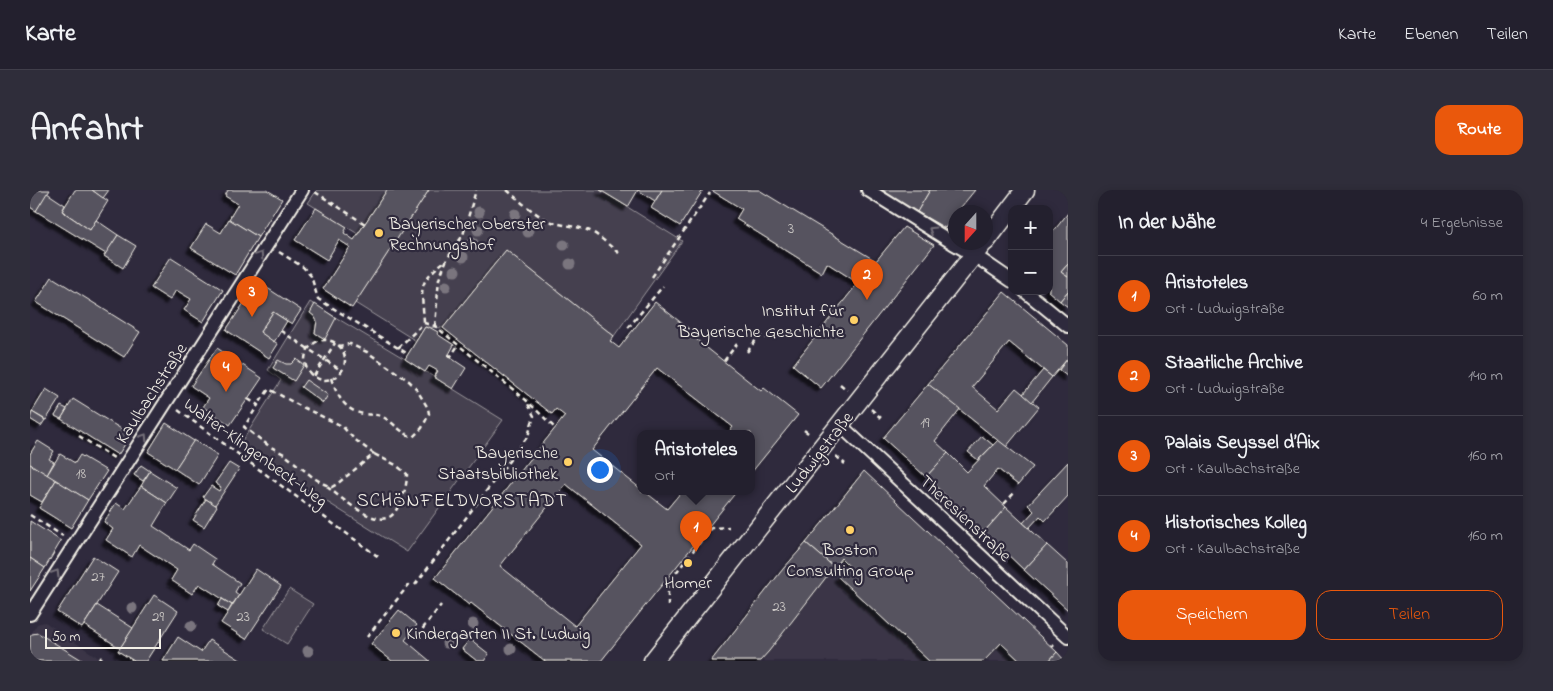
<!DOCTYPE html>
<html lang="de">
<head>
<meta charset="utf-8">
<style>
	:root { --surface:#23202e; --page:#2f2d3a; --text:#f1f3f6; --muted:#a3a3aa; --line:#403e4a; --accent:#ea580c }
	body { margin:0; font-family:"Indie Flower",sans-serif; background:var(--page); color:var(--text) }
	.controls { position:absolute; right:15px; top:15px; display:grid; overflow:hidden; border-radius:10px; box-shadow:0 2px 8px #0003 }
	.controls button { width:45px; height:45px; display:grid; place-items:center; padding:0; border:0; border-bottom:1px solid var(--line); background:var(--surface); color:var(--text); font:25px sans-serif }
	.compass { position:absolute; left:918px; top:15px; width:45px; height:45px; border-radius:50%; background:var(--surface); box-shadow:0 2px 8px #0003; rotate:201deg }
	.scale { position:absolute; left:15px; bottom:12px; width:116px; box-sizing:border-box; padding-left:5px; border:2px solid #f4f1e8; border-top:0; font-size:14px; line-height:18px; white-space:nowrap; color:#f4f1e8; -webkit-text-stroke:4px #2f2a3d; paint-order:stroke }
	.you { position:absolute; left:569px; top:279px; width:18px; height:18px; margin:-12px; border:4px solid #fff; border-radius:50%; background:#1a73e8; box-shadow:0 0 0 8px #1a73e833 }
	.badge { display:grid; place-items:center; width:32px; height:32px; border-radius:50%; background:var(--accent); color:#fff; font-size:16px; font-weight:700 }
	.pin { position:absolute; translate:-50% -41px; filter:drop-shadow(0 1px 2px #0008) }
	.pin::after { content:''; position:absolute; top:26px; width:18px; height:15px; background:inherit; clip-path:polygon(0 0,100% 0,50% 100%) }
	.popup { position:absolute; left:607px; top:240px; width:118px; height:65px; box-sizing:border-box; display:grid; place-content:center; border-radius:10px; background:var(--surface); filter:drop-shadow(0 1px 4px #0005); font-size:16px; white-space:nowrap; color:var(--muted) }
	.popup b { font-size:19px; color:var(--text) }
	.popup::after { content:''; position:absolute; left:50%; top:100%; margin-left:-10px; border:10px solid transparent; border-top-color:var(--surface) }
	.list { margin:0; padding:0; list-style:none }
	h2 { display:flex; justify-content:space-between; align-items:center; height:65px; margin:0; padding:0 20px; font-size:21px }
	h2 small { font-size:16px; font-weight:400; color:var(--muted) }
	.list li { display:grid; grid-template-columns:32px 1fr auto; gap:15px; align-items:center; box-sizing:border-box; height:80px; padding:0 20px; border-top:1px solid var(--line) }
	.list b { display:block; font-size:19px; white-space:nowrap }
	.list p { margin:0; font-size:16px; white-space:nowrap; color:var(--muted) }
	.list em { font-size:16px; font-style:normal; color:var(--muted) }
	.actions { display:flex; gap:10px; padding:15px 20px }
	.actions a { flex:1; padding:11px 0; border:1px solid var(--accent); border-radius:15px; text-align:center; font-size:18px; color:var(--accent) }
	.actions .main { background:var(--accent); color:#fff }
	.map { position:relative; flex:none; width:1038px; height:471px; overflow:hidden; border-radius:15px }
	header { display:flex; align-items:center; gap:30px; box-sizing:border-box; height:70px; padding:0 25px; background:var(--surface); border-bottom:1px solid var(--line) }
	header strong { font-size:24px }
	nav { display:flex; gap:28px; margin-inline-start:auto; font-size:18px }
	.intro { display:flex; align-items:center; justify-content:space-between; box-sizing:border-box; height:120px; padding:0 30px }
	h1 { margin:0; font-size:35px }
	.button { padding:12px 22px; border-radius:15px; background:var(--accent); color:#fff; font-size:18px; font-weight:700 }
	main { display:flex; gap:30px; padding:0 30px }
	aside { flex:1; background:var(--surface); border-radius:15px; box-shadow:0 2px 8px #0003 }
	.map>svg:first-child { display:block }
</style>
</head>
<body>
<header>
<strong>Karte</strong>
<nav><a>Karte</a><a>Ebenen</a><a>Teilen</a></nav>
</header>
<div class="intro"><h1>Anfahrt</h1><a class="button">Route</a></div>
<main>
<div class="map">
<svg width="1038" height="471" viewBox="0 0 1038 471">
	<defs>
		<filter id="shadow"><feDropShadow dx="-4.5" dy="4.5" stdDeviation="1" flood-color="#0009"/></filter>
	</defs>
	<rect width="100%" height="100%" fill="#2f2a3d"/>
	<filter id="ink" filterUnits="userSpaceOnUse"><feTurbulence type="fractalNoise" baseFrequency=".02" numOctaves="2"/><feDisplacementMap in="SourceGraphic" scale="10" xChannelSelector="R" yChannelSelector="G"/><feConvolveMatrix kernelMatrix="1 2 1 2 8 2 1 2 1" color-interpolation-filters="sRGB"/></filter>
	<g filter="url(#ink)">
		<g fill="#3b3647">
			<polygon points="834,281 1027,462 1019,471 681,471 753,380"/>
			<polygon points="15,432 73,471 0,471 0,446 7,434"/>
		</g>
		<g fill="#454050" stroke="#9c989c">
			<polygon points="287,0 357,0 328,44 278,13"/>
			<polygon points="399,0 570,0 652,51 584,146 476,60 413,138 395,137 386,151 325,113"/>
			<polygon points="280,112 375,169 473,230 377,362 265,292 211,253 251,190 238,180"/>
			<polygon points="259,399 283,414 257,454 233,439"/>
		</g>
		<g fill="#56525f" stroke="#f4f1e8" fill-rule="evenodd" filter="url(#shadow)">
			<polygon points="0,0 20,0 6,21 0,17"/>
			<polygon points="45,0 62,0 78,11 60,40 32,21"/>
			<polygon points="62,0 79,0 73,8"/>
			<polygon points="198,0 237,0 252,9 228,47 199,29 208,14 195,6"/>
			<polygon points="357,0 399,0 322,118 293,99 320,57 309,50 297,70 265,50 286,18 317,37 314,43 324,50"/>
			<polygon points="570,0 632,0 625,11 608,0 598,17"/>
			<polygon points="632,0 673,0 650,36 621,18"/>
			<polygon points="681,0 729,0 846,71 874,37 904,55 791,198 763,175 828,93 797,73 792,83 706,29 712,19"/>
			<polygon points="850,0 900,0 887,22"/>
			<polygon points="900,0 945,0 927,22 926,22 926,24 915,38 887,22"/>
			<polygon points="17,3 35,15 32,21 60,40 66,30 88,45 76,64 6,21"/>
			<polygon points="1038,23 1038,74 1031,82 1038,87 1038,101 1030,111 1018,101 1019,101 1019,47"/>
			<polygon points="199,29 228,47 205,85 161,58 176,34 191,43"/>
			<polygon points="88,45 106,56 93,78 74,66"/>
			<path d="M476 60 584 146 580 151 589 158 625 112 659 139 657 142 731 201 734 198 768 225 721 283V243H698L703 237 627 178 562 260 611 299V301H614L637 319 652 301H707L571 471H515L441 413 439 415 405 388 535 226 526 219 522 224 413 138ZM536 294 611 354 545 436 470 376Z"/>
			<polygon points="141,67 193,100 173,132 154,120 161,109 146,100 140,110 121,98"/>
			<polygon points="1038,74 1038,87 1031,82"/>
			<polygon points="22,87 110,142 94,167 6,112"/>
			<polygon points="228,92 271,120 262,134 243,122 230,142 248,154 239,168 196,140"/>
			<polygon points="1038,101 1038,117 1030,111"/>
			<polygon points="974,102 1038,155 1038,168 1022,187 979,152 942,197 968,219 986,198 1009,217 976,257 898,194"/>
			<polygon points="285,114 306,128 295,149 285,143 287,131 284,126 280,123"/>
			<polygon points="243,122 257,131 244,152 230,142"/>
			<polygon points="395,137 398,138 399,137 408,142 407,144 424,155 418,166 436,178 423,199 404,187 408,181 399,176 395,182 375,169"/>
			<polygon points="187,158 232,188 200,235 173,217 179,208 161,196"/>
			<polygon points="1038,168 1038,187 1029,180"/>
			<polygon points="266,169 274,175 264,191 243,178 248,170 256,174 261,174"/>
			<polygon points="1013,180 1022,187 1002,212 993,204"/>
			<polygon points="276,190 298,205 293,213 271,197"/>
			<polygon points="898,194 930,219 905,251 918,263 896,287 853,248"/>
			<polygon points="16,199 30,208 16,230 2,222"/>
			<polygon points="43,209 101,245 88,265 31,229"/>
			<polygon points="31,216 37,219 31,229 25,226"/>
			<polygon points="2,222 15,230 11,236 0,229"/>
			<polygon points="136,233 164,251 145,279 118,262"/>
			<polygon points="952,246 963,255 948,270 938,262"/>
			<polygon points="164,250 188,265 169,295 145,279"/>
			<polygon points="968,250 1003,277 988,295 968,279 954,296 976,317 954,342 896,287 918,263 937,282"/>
			<polygon points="8,251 24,261 19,269 24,272 17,285 0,274 0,264"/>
			<polygon points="30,264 45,273 50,265 77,281 58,310 17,285"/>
			<polygon points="1038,272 1038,306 1015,331 1010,326 999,338 993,333 1004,321 998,315"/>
			<polygon points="199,273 209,279 185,315 173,307 181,296 189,301 191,297 185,293"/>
			<polygon points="0,274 26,290 12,312 0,305"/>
			<polygon points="111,275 120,281 113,291 104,285"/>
			<polygon points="120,281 147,298 137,313 111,296"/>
			<polygon points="834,281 1027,462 1019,471 990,471 971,453 954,471 899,471 808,387 819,376 811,368 804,377 776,353"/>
			<polygon points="26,290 58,310 41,338 9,318"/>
			<polygon points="111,296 137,313 123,336 159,360 163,354 185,369 182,374 210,393 205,402 209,405 202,415 169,394 162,404 141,390 147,380 109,355 102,367 76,350 83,339 74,332 86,313 95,319"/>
			<polygon points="176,309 187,316 174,337 163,330"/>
			<polygon points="976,317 1017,355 994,380 954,342"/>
			<polygon points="0,331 31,351 15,378 0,368"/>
			<polygon points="776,353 804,377 739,461 730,471 681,471 753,379"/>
			<polygon points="1017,355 1038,374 1038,420 994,380"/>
			<polygon points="63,366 88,382 52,438 27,422"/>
			<polygon points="0,368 15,378 0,401"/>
			<polygon points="226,379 251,396 216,449 191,433"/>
			<polygon points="124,405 148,421 116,471 104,471 88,461"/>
			<polygon points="192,409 202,415 198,422 188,416"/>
			<polygon points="67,415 103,438 90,458 54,435"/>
			<polygon points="369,420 387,435 375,450 400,471 362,471 341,454"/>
			<polygon points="8,443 52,470 52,471 0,471 0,447 2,444"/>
			<polygon points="148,447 171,462 179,450 212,471 133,471"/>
			<polygon points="440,449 459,464 454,471 447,471 432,459"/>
			<polygon points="1027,462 1035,471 1019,471"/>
		</g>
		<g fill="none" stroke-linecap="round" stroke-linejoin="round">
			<g stroke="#f4f1e8" stroke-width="16">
				<g id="minor">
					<polyline points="838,0 923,53 944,65 982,91"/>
					<polyline points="995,101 1038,136"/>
					<polyline points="810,235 1038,447"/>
					<polyline points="0,424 272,0"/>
				</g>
			</g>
			<g stroke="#f4f1e8" stroke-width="21">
				<g id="secondary">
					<polyline points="956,51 995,0"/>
					<polyline points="623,471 954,52"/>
				</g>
			</g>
			<g stroke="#f4f1e8" stroke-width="2.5" stroke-dasharray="5 4" stroke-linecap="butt">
				<path d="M477 0C491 12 505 25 522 32 534 36 548 36 560 41 572 47 581 58 592 65"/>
				<polyline points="285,2 335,34"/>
				<polyline points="249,62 273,77 281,86 288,109 378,164"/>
				<polyline points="622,87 680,3"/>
				<path d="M394 132C392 96 386 94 416 70"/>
				<polyline points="405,136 409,89 417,69 433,45 446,0"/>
				<polyline points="598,138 633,96"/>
				<polyline points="251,141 312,181"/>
				<circle cx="295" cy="170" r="20"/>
				<polyline points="368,158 394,133 405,136 496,210 525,238"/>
				<polyline points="717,162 729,146 737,148"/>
				<polyline points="418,165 421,166 429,154"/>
				<polyline points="694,171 707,154"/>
				<polyline points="284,186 305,153"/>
				<path d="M301 188C307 206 315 221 334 224 341 225 347 224 353 227 364 233 371 243 383 247L392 238 399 224 398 218 385 197 379 191 337 162 320 154 309 156"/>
				<polyline points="810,194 817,200"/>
				<polyline points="218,209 228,215 214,237 239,256 254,264 284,288 294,294 302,297 307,294 344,264 324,249 312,236 270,216 239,199 228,215"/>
				<polyline points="841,219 851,228"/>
				<polyline points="148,220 350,368"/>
				<polyline points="774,240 781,245"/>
				<polyline points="49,246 84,268"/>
				<polyline points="806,266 815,274"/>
				<path d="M297 297C310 306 344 338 361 326 365 323 367 318 370 314 374 306 377 293 377 284L366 275 344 264"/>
				<polyline points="974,314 986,301"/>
				<polyline points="0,325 33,346"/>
				<polyline points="385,395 498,246 504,226 496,210"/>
				<polyline points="638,416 638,393 681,338 699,337"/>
				<polyline points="387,446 411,415"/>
				<polyline points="337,447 381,392"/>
				<polyline points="1022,457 1024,455"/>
				<polyline points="69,471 73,465"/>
			</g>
			<use href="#minor" stroke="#2f2a3d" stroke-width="12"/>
			<use href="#secondary" stroke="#2f2a3d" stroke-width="18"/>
		</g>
		<g fill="#7a757e">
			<circle cx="449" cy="22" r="5.5"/>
			<circle cx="485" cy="24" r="5.5"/>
			<circle cx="448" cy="40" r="5.5"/>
			<circle cx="498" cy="42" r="5.5"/>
			<circle cx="443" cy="53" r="5.5"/>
			<circle cx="534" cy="55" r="5.5"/>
			<circle cx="433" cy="67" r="5.5"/>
			<circle cx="540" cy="74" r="5.5"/>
			<circle cx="425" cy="81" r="5.5"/>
			<circle cx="416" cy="96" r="5.5"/>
			<circle cx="102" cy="418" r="5.5"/>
			<circle cx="443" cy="434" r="5.5"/>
			<circle cx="161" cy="436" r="5.5"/>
			<circle cx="417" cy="453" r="5.5"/>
			<circle cx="481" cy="459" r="5.5"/>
			<circle cx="278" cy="461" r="5.5"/>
		</g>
		<defs><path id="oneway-chevron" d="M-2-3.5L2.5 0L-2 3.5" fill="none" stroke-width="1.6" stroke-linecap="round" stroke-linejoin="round" transform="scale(1.25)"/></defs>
		<g stroke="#747079">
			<use href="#oneway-chevron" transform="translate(902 40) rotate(-148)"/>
			<use href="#oneway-chevron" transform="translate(230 65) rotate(-57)"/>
			<use href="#oneway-chevron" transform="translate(114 247) rotate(-57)"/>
			<use href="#oneway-chevron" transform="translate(26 383) rotate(-58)"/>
		</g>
	</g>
	<g fill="#ffd166" stroke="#2f2a3d" stroke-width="2">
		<circle cx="349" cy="43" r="5"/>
		<circle cx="824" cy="130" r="5"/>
		<circle cx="538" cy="272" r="5"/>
		<circle cx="820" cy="340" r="5"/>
		<circle cx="658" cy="373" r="5"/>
		<circle cx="366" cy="443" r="5"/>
	</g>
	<g text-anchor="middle" stroke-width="4.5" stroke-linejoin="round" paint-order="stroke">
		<g font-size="15" fill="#ccc9c6">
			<text x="761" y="43">3</text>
			<text x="895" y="237">19</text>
			<text x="51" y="288">18</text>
			<text x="68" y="391">27</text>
			<text x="749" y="421">23</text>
			<text x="128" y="431">29</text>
			<text x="213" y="431">23</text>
		</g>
		<g font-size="18" fill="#f4f1e8" stroke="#2f2a3d" text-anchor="start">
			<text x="359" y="39">Bayerischer Oberster<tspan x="359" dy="21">Rechnungshof</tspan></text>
			<text x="814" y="126" text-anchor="end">Institut für<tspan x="814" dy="21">Bayerische Geschichte</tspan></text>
			<text x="528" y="268" text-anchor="end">Bayerische<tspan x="528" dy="21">Staatsbibliothek</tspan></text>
			<text x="820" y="365" text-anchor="middle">Boston<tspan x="820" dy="21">Consulting Group</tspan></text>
			<text x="658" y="398" text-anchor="middle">Homer</text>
			<text x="376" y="449">Kindergarten II St. Ludwig</text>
		</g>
		<g font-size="18" fill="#f4f1e8" stroke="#2f2a3d">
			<text transform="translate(121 203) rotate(-57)" y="6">Kaulbachstraße</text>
			<text transform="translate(226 262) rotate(36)" y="6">Walter-Klingenbeck-Weg</text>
			<text transform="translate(789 262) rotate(-52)" y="6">Ludwigstraße</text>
			<text transform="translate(936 328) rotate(43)" y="6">Theresienstraße</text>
		</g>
		<g font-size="19" letter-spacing="1" fill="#f4f1e8" stroke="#2f2a3d">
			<text x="432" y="316">SCHÖNFELDVORSTADT</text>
		</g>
	</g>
</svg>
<div class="controls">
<button>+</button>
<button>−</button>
</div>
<svg class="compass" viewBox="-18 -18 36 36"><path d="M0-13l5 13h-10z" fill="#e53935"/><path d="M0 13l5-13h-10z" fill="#a3a3aa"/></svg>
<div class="scale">50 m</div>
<div class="you"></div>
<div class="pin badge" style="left:666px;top:362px">1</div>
<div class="popup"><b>Aristoteles</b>Ort</div>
<div class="pin badge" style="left:837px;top:110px">2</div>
<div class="pin badge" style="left:222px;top:127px">3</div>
<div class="pin badge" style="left:196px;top:202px">4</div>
</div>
<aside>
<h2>In der Nähe<small>4 Ergebnisse</small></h2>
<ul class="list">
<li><span class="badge">1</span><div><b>Aristoteles</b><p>Ort · Ludwigstraße</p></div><em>60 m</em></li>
<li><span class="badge">2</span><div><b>Staatliche Archive</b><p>Ort · Ludwigstraße</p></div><em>140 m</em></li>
<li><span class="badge">3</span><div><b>Palais Seyssel d’Aix</b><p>Ort · Kaulbachstraße</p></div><em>160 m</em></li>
<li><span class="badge">4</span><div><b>Historisches Kolleg</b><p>Ort · Kaulbachstraße</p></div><em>160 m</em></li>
</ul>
<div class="actions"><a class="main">Speichern</a><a>Teilen</a></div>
</aside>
</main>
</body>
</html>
